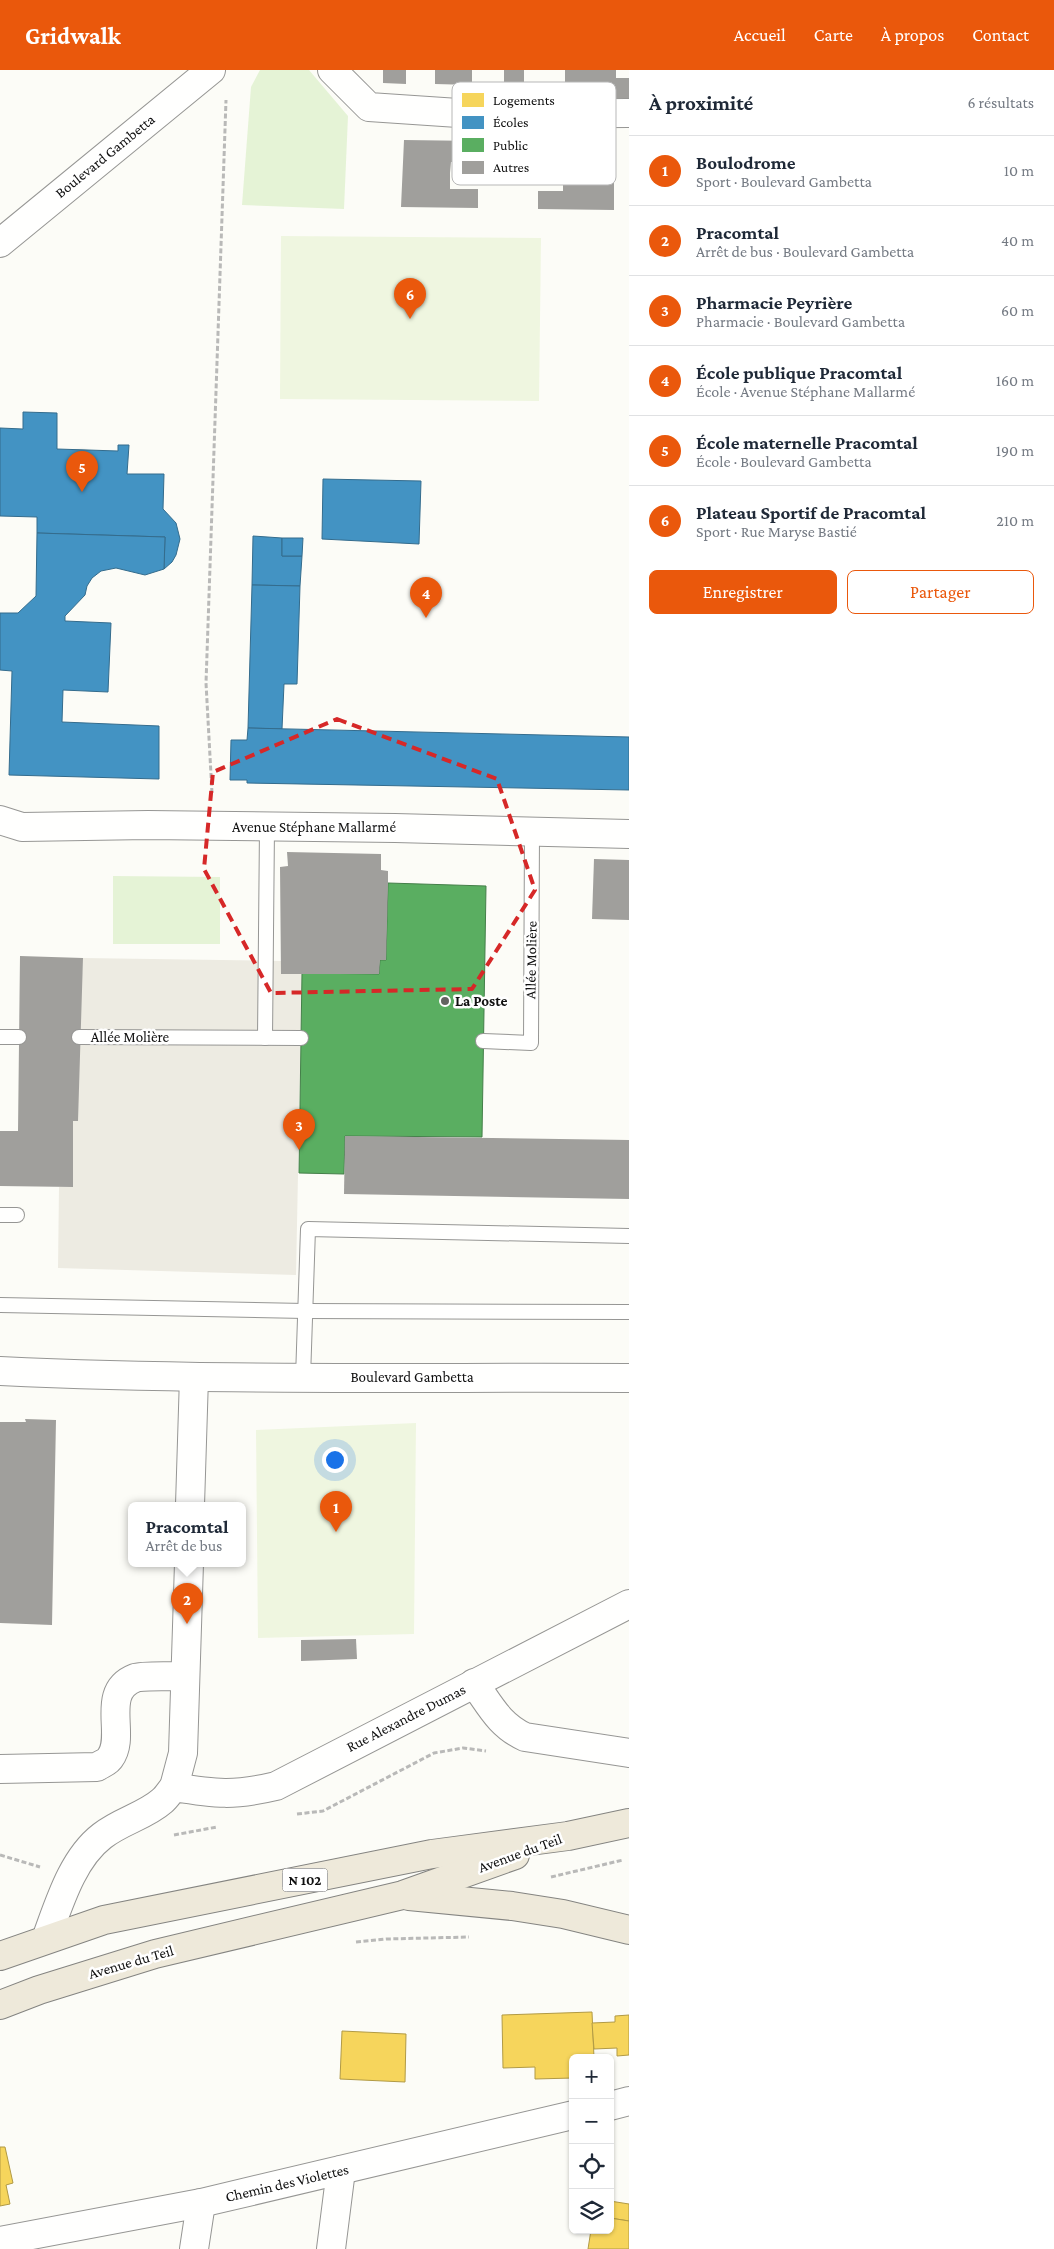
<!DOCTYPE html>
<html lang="fr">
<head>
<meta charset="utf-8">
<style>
	:root { --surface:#fff; --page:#f6f6f7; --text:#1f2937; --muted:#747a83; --line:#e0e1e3; --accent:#ea580c }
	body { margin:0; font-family:"Crimson Pro",serif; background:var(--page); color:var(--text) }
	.controls { position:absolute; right:15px; bottom:15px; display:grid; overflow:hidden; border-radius:8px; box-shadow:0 1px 4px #0004 }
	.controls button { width:45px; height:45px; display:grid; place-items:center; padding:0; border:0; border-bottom:1px solid var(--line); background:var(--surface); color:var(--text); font:25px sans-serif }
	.you { position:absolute; left:334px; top:1389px; width:18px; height:18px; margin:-12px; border:4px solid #fff; border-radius:50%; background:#1a73e8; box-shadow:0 0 0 8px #1a73e833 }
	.badge { display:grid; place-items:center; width:32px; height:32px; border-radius:50%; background:var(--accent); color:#fff; font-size:16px; font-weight:700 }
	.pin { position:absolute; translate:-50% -41px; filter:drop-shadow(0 1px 2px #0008) }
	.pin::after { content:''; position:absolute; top:26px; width:18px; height:15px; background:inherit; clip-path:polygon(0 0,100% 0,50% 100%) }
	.popup { position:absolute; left:128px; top:1432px; width:118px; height:65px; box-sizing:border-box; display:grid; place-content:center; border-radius:8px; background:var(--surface); filter:drop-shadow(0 1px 4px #0005); font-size:16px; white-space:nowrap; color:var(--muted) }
	.popup b { font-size:19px; color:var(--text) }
	.popup::after { content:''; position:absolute; left:50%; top:100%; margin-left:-10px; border:10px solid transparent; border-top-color:var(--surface) }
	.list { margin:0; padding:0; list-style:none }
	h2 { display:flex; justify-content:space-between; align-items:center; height:65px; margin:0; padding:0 20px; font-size:21px }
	h2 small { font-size:16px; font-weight:400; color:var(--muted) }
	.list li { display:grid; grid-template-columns:32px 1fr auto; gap:15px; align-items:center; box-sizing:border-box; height:70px; padding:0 20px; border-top:1px solid var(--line) }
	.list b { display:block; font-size:19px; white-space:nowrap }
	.list p { margin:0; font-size:16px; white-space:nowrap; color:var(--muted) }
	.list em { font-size:16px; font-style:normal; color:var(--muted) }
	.actions { display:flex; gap:10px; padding:15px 20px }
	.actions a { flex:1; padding:11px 0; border:1px solid var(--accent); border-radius:8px; text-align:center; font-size:18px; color:var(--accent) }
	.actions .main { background:var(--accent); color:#fff }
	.icon { flex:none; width:28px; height:28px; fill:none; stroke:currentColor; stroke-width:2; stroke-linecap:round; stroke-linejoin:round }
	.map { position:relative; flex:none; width:629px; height:2179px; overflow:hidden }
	header { display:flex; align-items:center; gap:30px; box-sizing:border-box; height:70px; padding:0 25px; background:var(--accent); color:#fff }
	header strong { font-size:24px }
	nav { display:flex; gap:28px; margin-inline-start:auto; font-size:18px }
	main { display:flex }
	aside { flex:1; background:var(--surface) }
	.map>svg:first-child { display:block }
</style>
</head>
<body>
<header>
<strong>Gridwalk</strong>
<nav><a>Accueil</a><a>Carte</a><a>À propos</a><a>Contact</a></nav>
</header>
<main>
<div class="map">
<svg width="629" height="2179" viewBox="0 0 629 2179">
	<rect width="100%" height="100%" fill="#fcfcf7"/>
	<g fill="#e5f3d6">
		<polygon points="260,0 309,0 348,46 344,139 242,135 251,17"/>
		<polygon points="113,806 220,807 220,874 113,874"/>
	</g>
	<g fill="#eff6e0">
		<polygon points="281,166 541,168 539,331 280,329"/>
		<polygon points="416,1353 414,1564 258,1568 256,1360"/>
	</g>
	<polygon fill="#edebe2" points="83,888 281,891 281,904 302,903 296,1205 58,1198 59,1117 73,1117 73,1051"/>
	<g fill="#f6d55c" stroke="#b19a45">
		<polygon points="592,1942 594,1988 572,1988 573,2008 535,2009 535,1997 503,1998 502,1945"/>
		<polygon points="629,1945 629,1985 617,1986 617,1978 594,1979 592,1953 615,1952 615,1946"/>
		<polygon points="342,1961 406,1964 405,2012 340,2009"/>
		<polygon points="0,2077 5,2077 13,2113 6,2115 10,2134 0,2136"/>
		<polygon points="610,2131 629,2134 629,2151 610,2148"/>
		<polygon points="610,2148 629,2151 629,2179 588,2179 591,2160 610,2160"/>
	</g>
	<g fill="#4393c3" stroke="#346c8d">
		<polygon points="23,342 57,343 57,379 118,381 118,375 129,375 127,404 164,404 163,439 176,453 180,469 176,485 172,492 164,499 165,467 37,463 37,447 0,446 0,358 23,359"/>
		<polygon points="323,409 421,411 419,474 322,469"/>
		<polygon points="37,463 165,467 164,499 145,505 116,498 101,501 92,508 87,516 85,525 65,546 65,551 111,553 108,622 63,620 62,652 159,656 159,709 9,705 12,601 0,600 0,543 18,543 36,526"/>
		<polygon points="253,466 282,468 282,486 302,486 300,516 252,515"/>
		<polygon points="282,468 303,468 302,486 282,486"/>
		<polygon points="252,515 300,516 297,614 284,614 282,659 248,658"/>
		<polygon points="248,658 629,667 629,720 247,713 247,710 230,710 231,670 247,670"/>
	</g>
	<polygon fill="#5aae61" stroke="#447f49" points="388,813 486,816 482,1067 345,1066 344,1104 299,1103 302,903 379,904 380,890 386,890"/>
	<g fill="#a09f9c">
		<polygon points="383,0 406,0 406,14 383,13"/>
		<polygon points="435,0 472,0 472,15 435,14"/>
		<polygon points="504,0 524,0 524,16 504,15"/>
		<polygon points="565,0 616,0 616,8 629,8 629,28 565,29"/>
		<polygon points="404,70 479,71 479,92 451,92 450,103 450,119 478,119 478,138 401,137"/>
		<polygon points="538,72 614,73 614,140 538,139 538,121 563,121 563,92 538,91"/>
		<polygon points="287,782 381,784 381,800 388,801 388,813 386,890 380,890 379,904 281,904 280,797 288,796"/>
		<polygon points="594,789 629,790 629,850 592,849"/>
		<polygon points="20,886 83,888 78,1051 73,1051 73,1117 0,1116 0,1061 18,1061"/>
		<polygon points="345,1066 629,1070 629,1129 344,1124"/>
		<polygon points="25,1349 56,1350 52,1555 0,1553 0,1352 26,1352"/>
		<polygon points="356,1569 357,1589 301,1591 301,1570"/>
	</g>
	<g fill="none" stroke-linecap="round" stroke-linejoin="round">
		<g stroke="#969694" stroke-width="16">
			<g id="service">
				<polyline points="0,967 19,967"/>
				<polyline points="79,967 301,968"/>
				<polyline points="265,968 267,757"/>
				<polyline points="483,971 531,973 532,761"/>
				<polyline points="0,1145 17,1145"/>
				<polyline points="0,1235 305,1241 629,1242"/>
				<polyline points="303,1308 308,1159 629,1166"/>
			</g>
		</g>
		<g stroke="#969694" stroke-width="30">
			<g id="minor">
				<polyline points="332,0 369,37 473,44 629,43"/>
				<polyline points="0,173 211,0"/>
				<polyline points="0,750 22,757 148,755 395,758 629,764"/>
				<path d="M0 1301C209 1311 419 1307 629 1308"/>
				<polyline points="190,1435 194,1307"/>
				<path d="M474 1613C490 1635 499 1655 525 1667L629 1683"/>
				<path d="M0 1699 97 1697C101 1694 108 1692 110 1688 127 1666 99 1622 135 1608 144 1605 174 1607 185 1606"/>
				<polyline points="174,1717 183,1683 189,1493"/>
				<polyline points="610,2036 629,2031"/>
				<polyline points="0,2171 201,2133 573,2045"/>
				<polyline points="194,2179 201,2133"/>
				<polyline points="331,2179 341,2100"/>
			</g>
		</g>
		<g stroke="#969694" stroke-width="30">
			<path id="tertiary" d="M46 1869C59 1834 72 1789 102 1766 121 1751 145 1746 162 1731 167 1727 170 1721 174 1717 216 1724 234 1726 276 1716L629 1534"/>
		</g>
		<g stroke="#848481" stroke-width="30">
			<g id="primary">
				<polyline points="409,1826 512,1836 563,1844 629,1860"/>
				<polyline points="0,1886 104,1850 432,1784 568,1766 629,1753"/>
				<polyline points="0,1935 39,1920 155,1884 403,1825 515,1785"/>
			</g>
		</g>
		<g stroke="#b9b9b8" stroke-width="3" stroke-dasharray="5 2.5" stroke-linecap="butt">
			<polyline points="212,723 206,613 226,30"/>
			<polyline points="297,1744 323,1741 434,1683 463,1678 486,1681"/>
			<polyline points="174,1765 217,1757"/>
			<polyline points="0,1785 40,1797"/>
			<polyline points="551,1807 623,1790"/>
			<polyline points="356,1872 386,1869 469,1867"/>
		</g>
		<use href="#service" stroke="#fffffe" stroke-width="14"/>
		<use href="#minor" stroke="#fffffe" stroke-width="28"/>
		<use href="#tertiary" stroke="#fffffe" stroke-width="28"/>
		<use href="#primary" stroke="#eee9da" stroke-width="28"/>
	</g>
	<path fill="none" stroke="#d62828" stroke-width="4" stroke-dasharray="10 6" stroke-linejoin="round" d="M337 649 497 709 535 820 472 919 271 923 204 799 213 702Z"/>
	<circle fill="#636361" stroke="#fff" stroke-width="2" cx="445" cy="931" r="5"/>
	<g text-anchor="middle" stroke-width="5" stroke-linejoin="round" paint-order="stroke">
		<rect fill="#fff" stroke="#585858" stroke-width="1" x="282.5" y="1798.5" width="45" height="23" rx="4"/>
		<g font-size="14" font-weight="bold" fill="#101010">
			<text x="305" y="1815">N 102</text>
		</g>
		<g font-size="15" fill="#101010" stroke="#fff">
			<text transform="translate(105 86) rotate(-39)" y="5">Boulevard Gambetta</text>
			<text x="314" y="762">Avenue Stéphane Mallarmé</text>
			<text transform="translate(531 890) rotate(-89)" y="5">Allée Molière</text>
			<text x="130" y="972">Allée Molière</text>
			<text x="412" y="1312">Boulevard Gambetta</text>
			<text transform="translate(406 1648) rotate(-27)" y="5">Rue Alexandre Dumas</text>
			<text transform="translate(520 1783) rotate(-20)" y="5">Avenue du Teil</text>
			<text transform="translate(131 1892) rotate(-16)" y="5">Avenue du Teil</text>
			<text transform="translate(287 2113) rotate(-13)" y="5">Chemin des Violettes</text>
		</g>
		<g font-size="15" font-weight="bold" fill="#101010" stroke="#fff" text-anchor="start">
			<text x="455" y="936">La Poste</text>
		</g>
	</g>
	<rect x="452" y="12" width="164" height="103" rx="8" fill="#fff" stroke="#b7b7b7" stroke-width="1"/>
	<rect x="462" y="23" width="22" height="14" fill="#f6d55c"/>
	<rect x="462" y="46" width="22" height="13" fill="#4393c3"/>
	<rect x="462" y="68" width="22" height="14" fill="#5aae61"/>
	<rect x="462" y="91" width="22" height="13" fill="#a09f9c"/>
	<g font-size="14" fill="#101010">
		<text x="493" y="35">Logements</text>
		<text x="493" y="57">Écoles</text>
		<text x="493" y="80">Public</text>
		<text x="493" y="102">Autres</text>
	</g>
</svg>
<div class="controls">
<button>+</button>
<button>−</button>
<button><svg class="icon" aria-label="locate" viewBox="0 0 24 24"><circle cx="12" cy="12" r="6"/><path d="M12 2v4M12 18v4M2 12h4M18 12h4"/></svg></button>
<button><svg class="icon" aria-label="layers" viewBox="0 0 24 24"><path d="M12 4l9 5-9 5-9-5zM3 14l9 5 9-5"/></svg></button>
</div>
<div class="you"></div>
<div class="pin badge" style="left:336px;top:1462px">1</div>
<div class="pin badge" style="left:187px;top:1554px">2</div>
<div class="popup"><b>Pracomtal</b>Arrêt de bus</div>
<div class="pin badge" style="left:299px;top:1080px">3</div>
<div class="pin badge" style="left:426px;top:548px">4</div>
<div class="pin badge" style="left:82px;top:422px">5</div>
<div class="pin badge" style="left:410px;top:249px">6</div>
</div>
<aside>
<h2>À proximité<small>6 résultats</small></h2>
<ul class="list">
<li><span class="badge">1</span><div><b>Boulodrome</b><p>Sport · Boulevard Gambetta</p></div><em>10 m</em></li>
<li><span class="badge">2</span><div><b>Pracomtal</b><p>Arrêt de bus · Boulevard Gambetta</p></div><em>40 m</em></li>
<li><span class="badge">3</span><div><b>Pharmacie Peyrière</b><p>Pharmacie · Boulevard Gambetta</p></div><em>60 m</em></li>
<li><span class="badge">4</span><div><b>École publique Pracomtal</b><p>École · Avenue Stéphane Mallarmé</p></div><em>160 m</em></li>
<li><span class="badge">5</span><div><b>École maternelle Pracomtal</b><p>École · Boulevard Gambetta</p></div><em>190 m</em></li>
<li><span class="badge">6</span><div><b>Plateau Sportif de Pracomtal</b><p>Sport · Rue Maryse Bastié</p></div><em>210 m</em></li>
</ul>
<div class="actions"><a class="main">Enregistrer</a><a>Partager</a></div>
</aside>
</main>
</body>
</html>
